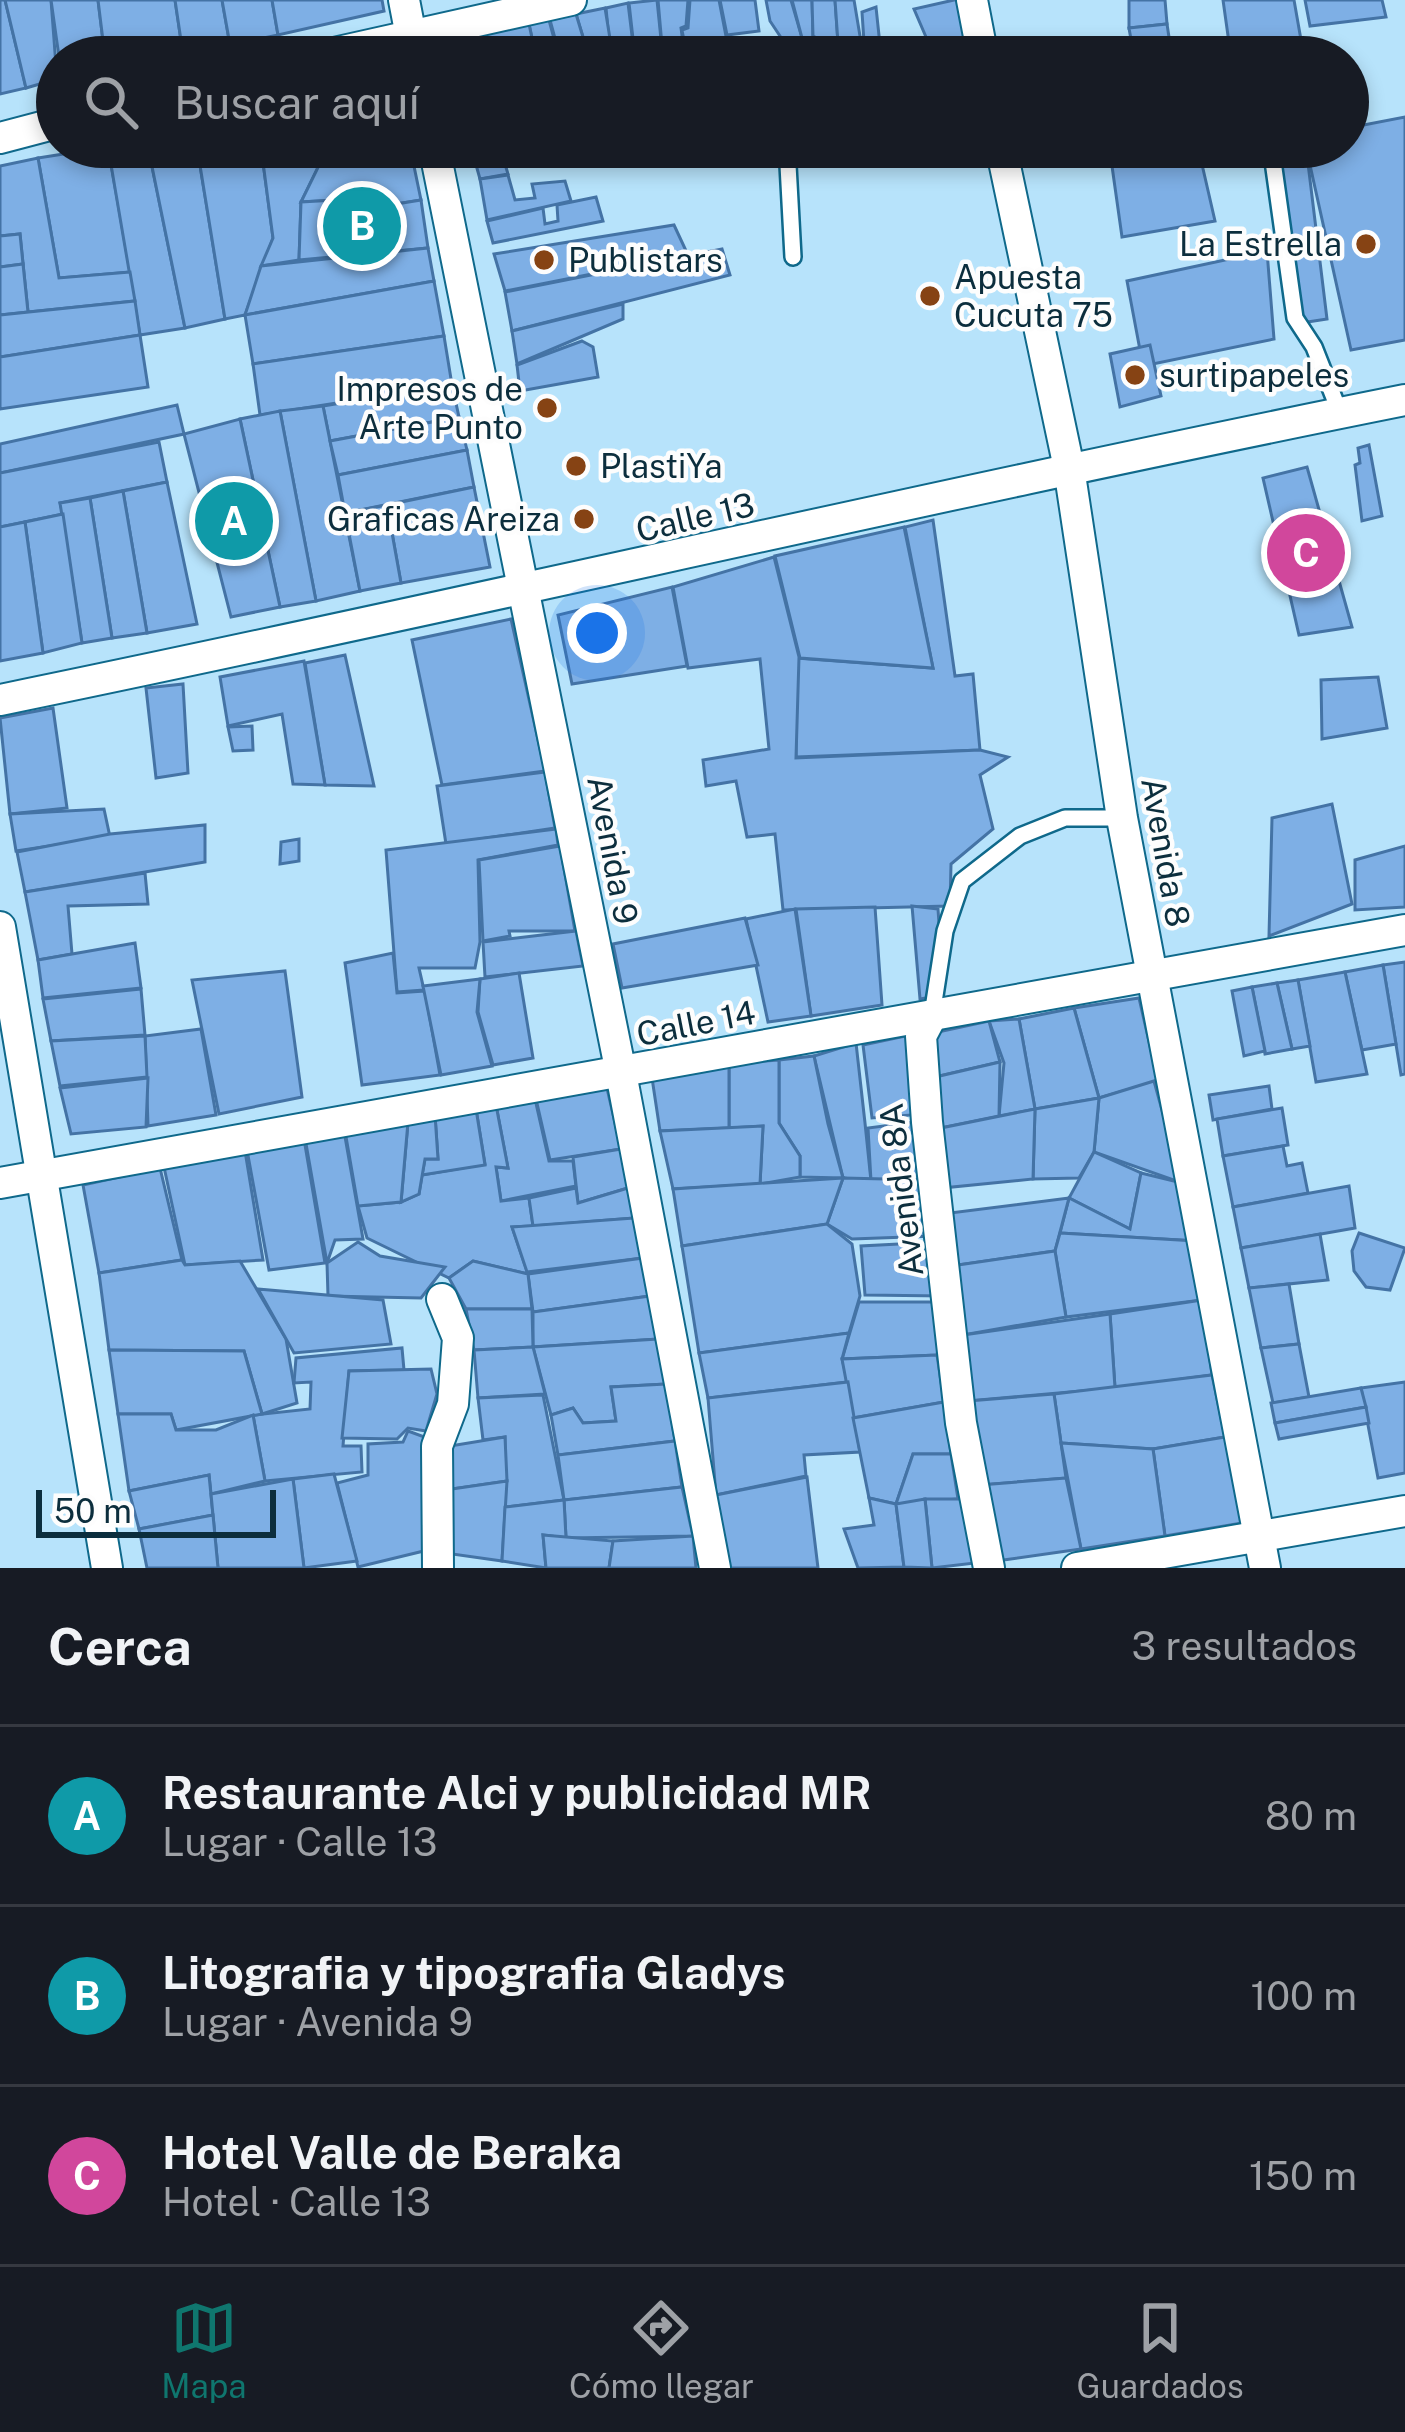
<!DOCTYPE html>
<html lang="es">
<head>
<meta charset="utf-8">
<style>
	:root { --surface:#171b24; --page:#20242c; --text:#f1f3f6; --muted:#9ea1a6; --line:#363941; --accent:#0f766e }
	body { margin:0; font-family:"Public Sans",sans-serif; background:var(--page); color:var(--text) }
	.scale { position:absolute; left:36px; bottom:30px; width:240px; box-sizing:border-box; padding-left:12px; border:6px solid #0c2e3d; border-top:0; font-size:33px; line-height:42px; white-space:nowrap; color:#0c2e3d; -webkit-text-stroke:9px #fdfdfd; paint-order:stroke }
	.you { position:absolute; left:597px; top:633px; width:42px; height:42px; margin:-30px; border:9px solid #fff; border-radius:50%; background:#1a73e8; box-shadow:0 0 0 18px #1a73e833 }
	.badge { display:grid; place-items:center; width:78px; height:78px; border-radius:50%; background:var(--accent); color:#fff; font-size:39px; font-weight:700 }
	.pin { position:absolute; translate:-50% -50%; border:6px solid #fff; box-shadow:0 3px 12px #0006 }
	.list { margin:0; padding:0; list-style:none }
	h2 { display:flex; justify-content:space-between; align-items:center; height:156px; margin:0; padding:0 48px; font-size:51px }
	h2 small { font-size:39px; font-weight:400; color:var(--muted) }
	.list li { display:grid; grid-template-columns:78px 1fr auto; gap:36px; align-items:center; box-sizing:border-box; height:180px; padding:0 48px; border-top:3px solid var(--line) }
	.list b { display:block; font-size:45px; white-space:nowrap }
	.list p { margin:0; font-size:39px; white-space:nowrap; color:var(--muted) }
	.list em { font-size:39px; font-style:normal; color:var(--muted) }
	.icon { flex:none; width:66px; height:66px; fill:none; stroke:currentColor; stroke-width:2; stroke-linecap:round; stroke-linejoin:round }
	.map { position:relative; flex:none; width:1405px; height:1568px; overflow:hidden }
	.search { position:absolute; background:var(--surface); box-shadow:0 6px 18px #0003; left:36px; right:36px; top:36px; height:132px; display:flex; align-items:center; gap:30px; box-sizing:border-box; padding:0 42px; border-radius:66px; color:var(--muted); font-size:45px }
	.sheet { height:696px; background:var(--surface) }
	nav { display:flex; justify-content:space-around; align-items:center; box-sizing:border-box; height:168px; border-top:3px solid var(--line); background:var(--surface); font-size:33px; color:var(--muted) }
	nav a { display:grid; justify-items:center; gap:6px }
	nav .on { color:var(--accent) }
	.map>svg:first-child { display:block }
</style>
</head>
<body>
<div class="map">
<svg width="1405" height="1568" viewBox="0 0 1405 1568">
	<rect width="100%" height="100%" fill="#b7e3fb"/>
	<g fill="#7eafe5" stroke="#4473a5" stroke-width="3">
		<polygon points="0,0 5,0 26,88 0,94"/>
		<polygon points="5,0 51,0 57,79 26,88"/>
		<polygon points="51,0 98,0 105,57 59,57"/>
		<polygon points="98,0 175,0 183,54 105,57"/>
		<polygon points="175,0 229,0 222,0 230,45 183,54"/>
		<polygon points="222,0 272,0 278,35 230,45"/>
		<polygon points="272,0 382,0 384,11 278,35"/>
		<polygon points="657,0 661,39 634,48 629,3"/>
		<polygon points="658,0 688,0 686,26 681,28 685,57 663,57"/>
		<polygon points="690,0 719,0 730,57 687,57 682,30 688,28"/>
		<polygon points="720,0 755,0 759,31 727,35"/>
		<polygon points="766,0 791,0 805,48 788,48 770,21"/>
		<polygon points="792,0 812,0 813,36 831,46 834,57 807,57"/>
		<polygon points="812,0 835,0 838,43 832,46 813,36"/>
		<polygon points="835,0 854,0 861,42 838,43"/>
		<polygon points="954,0 966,0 976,50 865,57 862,12 876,7 880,45 926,37 914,9"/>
		<polygon points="1129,0 1165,0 1167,24 1129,28"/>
		<polygon points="1223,0 1294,0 1304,57 1231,57"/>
		<polygon points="1305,0 1382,0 1386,17 1310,26"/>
		<polygon points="628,3 634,52 643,57 614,57 610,51 606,8"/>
		<polygon points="605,8 613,57 589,57 576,14"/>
		<polygon points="576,14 589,57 560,57 550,20"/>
		<polygon points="549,20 559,57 536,57 529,24"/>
		<polygon points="529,24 536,57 455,57 451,39"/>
		<polygon points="1167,24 1172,57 1134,57 1129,28"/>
		<polygon points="1405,117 1405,340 1351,350 1306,147 1348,147 1348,128"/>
		<polygon points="108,147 130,272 59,278 38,158"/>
		<polygon points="108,147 148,147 185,328 140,335"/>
		<polygon points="148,147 197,147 225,319 185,328"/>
		<polygon points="197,147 261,147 273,238 245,315 225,319"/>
		<polygon points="261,147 328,147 301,202 299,260 261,266 273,238"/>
		<polygon points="328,147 410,147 421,200 390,205 388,197 301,202"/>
		<polygon points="471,147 500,147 508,174 480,179"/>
		<polygon points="1198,147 1215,221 1122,237 1111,159"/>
		<polygon points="1279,147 1306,147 1327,319 1301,323"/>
		<polygon points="38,158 59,278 130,272 135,301 28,312 20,234 0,236 0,166"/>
		<polygon points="508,175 515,200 535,198 532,184 565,181 571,201 487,220 480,179"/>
		<polygon points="388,197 390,205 421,200 428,248 299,260 301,202"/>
		<polygon points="596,197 603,221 493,243 487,221 543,208 545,224 558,221 557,205"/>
		<polygon points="674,225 688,255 505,291 494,254"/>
		<polygon points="20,234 23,264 0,267 0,236"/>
		<polygon points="428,248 434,281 245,315 261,266"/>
		<polygon points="722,249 730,275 512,331 505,292"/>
		<polygon points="1267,251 1274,339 1143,366 1127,281"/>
		<polygon points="23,264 28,312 0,315 0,267"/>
		<polygon points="434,281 444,336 253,364 245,315"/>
		<polygon points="135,301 140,335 0,357 0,315"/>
		<polygon points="623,304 623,319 517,364 512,331"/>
		<polygon points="140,335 148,387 0,409 0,357"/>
		<polygon points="444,336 452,385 260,415 253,364"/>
		<polygon points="582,341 593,347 598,377 520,391 517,365"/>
		<polygon points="1150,345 1161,396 1120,407 1110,354"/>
		<polygon points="452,385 459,417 330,441 323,406"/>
		<polygon points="177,405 184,434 0,473 0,444"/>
		<polygon points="323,406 360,591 316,601 280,411"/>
		<polygon points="280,411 316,601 280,607 240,419"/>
		<polygon points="459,417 467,450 338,475 330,441"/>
		<polygon points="240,419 280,607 231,617 184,434"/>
		<polygon points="159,442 167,482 60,503 63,514 0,527 0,473"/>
		<polygon points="1369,445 1382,516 1362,521 1355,465 1360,463 1358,448"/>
		<polygon points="467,450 474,487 345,513 338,475"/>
		<polygon points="1307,467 1352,627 1299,635 1263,478"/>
		<polygon points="167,482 197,624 147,633 123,491"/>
		<polygon points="474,487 490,567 401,583 387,505"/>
		<polygon points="123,491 147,633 112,638 90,498"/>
		<polygon points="90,498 112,638 82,643 60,503"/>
		<polygon points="387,505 401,583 360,591 345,513"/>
		<polygon points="63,514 82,643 43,653 25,522"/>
		<polygon points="933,520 955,676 973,674 980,750 796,757 796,658 933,668 905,527"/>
		<polygon points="25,522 43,653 0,661 0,527"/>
		<polygon points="904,527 933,668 800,658 775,556"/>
		<polygon points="774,557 799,657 796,758 980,750 1008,757 980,775 993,829 951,864 950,906 783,910 775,834 747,837 736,781 706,786 703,760 769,749 760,659 688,668 673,587"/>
		<polygon points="672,587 687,666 572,684 558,615"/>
		<polygon points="511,619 545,771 442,785 412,640"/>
		<polygon points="345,655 374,786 325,785 305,663"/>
		<polygon points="304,661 325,785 293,784 282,714 228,726 220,677"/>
		<polygon points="1378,677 1387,728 1322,739 1321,680"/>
		<polygon points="183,684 188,773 156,778 146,688"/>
		<polygon points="53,708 67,808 10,814 0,718"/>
		<polygon points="252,726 253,750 233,751 228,727"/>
		<polygon points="545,772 555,828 446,844 437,786"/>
		<polygon points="1332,804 1352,904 1269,936 1272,818"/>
		<polygon points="104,809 110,837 16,851 10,814"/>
		<polygon points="205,825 205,862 25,892 17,852 110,834"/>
		<polygon points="556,829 558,845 478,860 480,942 475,968 419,968 424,990 397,992 386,850"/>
		<polygon points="299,839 299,861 280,864 281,842"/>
		<polygon points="560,846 575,931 509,931 510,936 483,941 479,860"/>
		<polygon points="1405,846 1405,907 1355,910 1355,860"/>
		<polygon points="145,873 148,904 68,906 72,954 38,960 25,892"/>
		<polygon points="912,906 938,909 941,953 932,997 920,999"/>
		<polygon points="875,907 882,1005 811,1016 796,909"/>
		<polygon points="795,909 811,1016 768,1022 746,919"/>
		<polygon points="745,918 758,965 622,988 613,944"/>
		<polygon points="576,931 583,966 485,977 483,942"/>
		<polygon points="135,943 141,988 43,998 38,960"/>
		<polygon points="393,953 397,993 425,991 440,1075 362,1085 345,963"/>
		<polygon points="1405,962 1405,1074 1401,1075 1383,965"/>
		<polygon points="1383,965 1396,1044 1362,1050 1345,972"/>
		<polygon points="285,971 302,1097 219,1114 192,980"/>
		<polygon points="1345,972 1367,1074 1316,1082 1298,980"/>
		<polygon points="519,973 533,1058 493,1065 478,1012 480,979"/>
		<polygon points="480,979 477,1012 492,1066 441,1075 423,986"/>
		<polygon points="1298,980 1310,1046 1292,1049 1277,983"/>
		<polygon points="1277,983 1292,1049 1265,1054 1252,987"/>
		<polygon points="1252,987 1265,1051 1244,1056 1232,991"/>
		<polygon points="141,989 145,1035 51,1041 43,999"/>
		<polygon points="1139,998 1158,1081 1099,1098 1074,1008"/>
		<polygon points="1074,1008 1099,1098 1035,1109 1019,1019"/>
		<polygon points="1019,1019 1035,1109 999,1116 1004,1063 989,1021"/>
		<polygon points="989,1021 1000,1062 931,1078 924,1035"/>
		<polygon points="201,1029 216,1115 148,1126 145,1036"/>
		<polygon points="910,1035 925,1114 872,1118 863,1045"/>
		<polygon points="145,1036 147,1077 60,1086 51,1041"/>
		<polygon points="856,1043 865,1123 871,1181 843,1178 814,1056"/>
		<polygon points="814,1056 828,1124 843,1178 800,1177 800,1156 779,1123 779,1060"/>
		<polygon points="779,1060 779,1123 800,1156 800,1177 760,1184 763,1126 729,1128 729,1064"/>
		<polygon points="1000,1062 999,1116 936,1129 931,1078"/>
		<polygon points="729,1064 729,1128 660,1131 652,1078"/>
		<polygon points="148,1078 146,1127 71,1134 60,1088"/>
		<polygon points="1154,1081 1182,1183 1094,1152 1099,1098"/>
		<polygon points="606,1084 621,1149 550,1160 536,1099"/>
		<polygon points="1269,1086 1272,1109 1213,1120 1209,1095"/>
		<polygon points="1099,1098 1094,1152 1079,1178 1033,1179 1035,1109"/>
		<polygon points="535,1099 549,1161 573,1161 576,1186 501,1201 496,1167 508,1168 496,1105"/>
		<polygon points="496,1105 508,1168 496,1167 501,1201 529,1198 533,1226 512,1227 528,1274 473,1261 449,1278 367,1238 358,1206 401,1202 419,1194 422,1175 485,1164 476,1109"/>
		<polygon points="1282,1108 1288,1145 1223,1156 1217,1119"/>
		<polygon points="476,1109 485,1165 422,1175 425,1159 438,1159 435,1115"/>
		<polygon points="1035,1109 1033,1179 942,1188 936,1129"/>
		<polygon points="435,1115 438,1159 425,1159 419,1194 401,1202 408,1122"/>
		<polygon points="923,1121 927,1180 871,1181 868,1128"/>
		<polygon points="408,1122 401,1202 358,1206 345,1131"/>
		<polygon points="763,1126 760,1184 673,1189 660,1131"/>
		<polygon points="344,1131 363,1239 335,1240 327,1263 305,1138"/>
		<polygon points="304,1139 325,1263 269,1270 247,1150"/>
		<polygon points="1283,1146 1287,1166 1302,1163 1308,1193 1233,1207 1223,1156"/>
		<polygon points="621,1149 628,1188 578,1203 573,1157"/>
		<polygon points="245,1151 263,1260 185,1265 164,1167"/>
		<polygon points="1094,1152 1141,1173 1130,1229 1069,1198"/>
		<polygon points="160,1168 182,1260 99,1273 83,1185"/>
		<polygon points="1141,1173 1182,1183 1196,1241 1060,1233 1069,1198 1130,1229"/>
		<polygon points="843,1178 927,1180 934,1236 852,1239 827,1224"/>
		<polygon points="843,1178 827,1224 682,1246 673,1189"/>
		<polygon points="1349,1186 1355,1228 1241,1248 1233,1207"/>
		<polygon points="576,1188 578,1203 628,1188 634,1218 533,1226 529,1198"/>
		<polygon points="1069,1198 1055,1251 958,1265 950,1213"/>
		<polygon points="634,1218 643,1258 527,1272 512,1227"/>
		<polygon points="827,1224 852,1244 860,1296 849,1333 699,1353 682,1246"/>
		<polygon points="1060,1233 1196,1241 1202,1300 1066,1317 1055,1251"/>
		<polygon points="1359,1233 1405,1248 1390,1290 1366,1287 1354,1271 1352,1251"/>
		<polygon points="1320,1234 1328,1280 1249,1288 1241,1248"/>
		<polygon points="358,1242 380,1256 445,1267 421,1298 328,1296 327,1263"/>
		<polygon points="937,1242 944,1296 865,1295 861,1246"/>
		<polygon points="1055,1251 1066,1317 963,1335 958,1265"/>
		<polygon points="643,1258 650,1296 533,1312 528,1274"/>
		<polygon points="182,1260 185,1265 240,1261 286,1339 297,1403 262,1414 244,1351 109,1350 99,1273"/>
		<polygon points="473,1261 528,1274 532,1309 466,1309 449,1278"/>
		<polygon points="1289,1284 1299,1344 1261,1348 1249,1288"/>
		<polygon points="258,1289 383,1300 391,1344 294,1353"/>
		<polygon points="650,1296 658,1339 533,1347 533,1312"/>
		<polygon points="1202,1300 1212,1375 1115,1388 1110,1314"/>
		<polygon points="859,1302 945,1302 937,1355 842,1359"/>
		<polygon points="466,1309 532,1309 533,1347 474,1350"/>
		<polygon points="1110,1314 1115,1388 968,1401 963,1335"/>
		<polygon points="849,1333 842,1359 848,1382 708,1398 699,1353"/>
		<polygon points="658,1339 666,1384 611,1387 616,1421 583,1423 573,1408 551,1415 533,1347"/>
		<polygon points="1299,1344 1309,1397 1273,1403 1261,1348"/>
		<polygon points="533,1347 545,1394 478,1398 474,1350"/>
		<polygon points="402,1348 404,1370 349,1371 343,1446 361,1446 362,1472 265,1481 253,1415 310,1409 311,1382 294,1383 296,1358"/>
		<polygon points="109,1350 244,1351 262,1414 176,1430 171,1414 118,1414"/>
		<polygon points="937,1355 944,1402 853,1418 842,1359"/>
		<polygon points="431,1369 437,1394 426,1431 408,1428 397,1439 342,1438 349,1371"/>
		<polygon points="1212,1375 1225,1437 1153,1449 1061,1443 1054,1394"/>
		<polygon points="848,1382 860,1452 804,1455 806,1476 716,1495 708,1398"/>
		<polygon points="1405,1382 1405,1473 1378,1478 1361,1388"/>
		<polygon points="666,1384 675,1441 558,1455 551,1415 573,1408 583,1423 616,1421 611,1387"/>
		<polygon points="1361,1388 1366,1407 1275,1423 1271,1403"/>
		<polygon points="1054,1394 1066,1478 980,1485 968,1401"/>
		<polygon points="543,1395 564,1500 505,1507 505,1437 483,1440 478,1398"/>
		<polygon points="944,1402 951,1454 913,1454 896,1504 869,1498 853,1418"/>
		<polygon points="1366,1407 1369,1423 1279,1439 1275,1423"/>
		<polygon points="118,1414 171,1414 176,1430 216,1430 253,1415 265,1481 211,1494 209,1475 129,1491"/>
		<polygon points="408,1431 430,1439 436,1548 358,1567 337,1483 368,1475 368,1444 403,1442"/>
		<polygon points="505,1437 507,1481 445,1490 444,1447"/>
		<polygon points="1225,1437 1242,1523 1165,1536 1153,1449"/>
		<polygon points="675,1441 682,1487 564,1500 558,1455"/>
		<polygon points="1061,1443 1153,1449 1165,1536 1081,1549"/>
		<polygon points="913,1454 951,1454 958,1499 896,1504"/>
		<polygon points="334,1474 357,1561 304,1568 293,1479"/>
		<polygon points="209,1475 213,1515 139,1529 129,1491"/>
		<polygon points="807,1477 818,1568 730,1568 716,1495"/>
		<polygon points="1066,1478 1081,1549 996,1561 980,1485"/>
		<polygon points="293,1479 304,1568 218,1568 211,1494"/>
		<polygon points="507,1481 502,1561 452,1554 445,1490"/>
		<polygon points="682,1487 693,1536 566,1538 564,1500"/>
		<polygon points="869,1498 896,1504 904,1567 858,1568 844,1529 874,1525"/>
		<polygon points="925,1499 964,1499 975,1563 932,1568"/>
		<polygon points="925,1499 932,1568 904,1567 896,1504"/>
		<polygon points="564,1500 566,1538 543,1535 546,1568 502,1561 505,1507"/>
		<polygon points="213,1515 218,1568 147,1568 139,1529"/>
		<polygon points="543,1535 613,1541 609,1568 546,1568"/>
		<polygon points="693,1536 696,1568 609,1568 613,1541"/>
	</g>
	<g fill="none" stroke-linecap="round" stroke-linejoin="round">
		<g stroke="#0f698b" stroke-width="20">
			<g id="service">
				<polyline points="1272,154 1295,318 1314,347 1340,413"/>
				<polyline points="793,257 788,165 798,147"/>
				<polyline points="932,1015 945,931 962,881 1020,836 1065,818 1122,818"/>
			</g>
		</g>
		<g stroke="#0f698b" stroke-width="34">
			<g id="minor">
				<polyline points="404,0 415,57"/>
				<polyline points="972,0 983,57"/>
				<polyline points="316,57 571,0"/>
				<polyline points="0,138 57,123"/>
				<polyline points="434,147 621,1073 715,1568"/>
				<polyline points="1001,147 1069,468 1122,818 1265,1568"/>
				<path d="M0 700C469 604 935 494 1405 400"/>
				<polyline points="0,927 107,1568"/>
				<polyline points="932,1015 921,1036 927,1122 961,1423 989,1568"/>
				<polyline points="0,1183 1405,930"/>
				<polyline points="438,1568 437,1446 453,1404 458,1338 442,1299"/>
				<polyline points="1077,1568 1405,1511"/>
			</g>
		</g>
		<use href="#service" stroke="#fff" stroke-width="15"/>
		<use href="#minor" stroke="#fff" stroke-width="30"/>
	</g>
	<g fill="#864314" stroke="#fdfdfd" stroke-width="4.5">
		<circle cx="1366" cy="244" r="12"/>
		<circle cx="544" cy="260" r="12"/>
		<circle cx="930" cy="296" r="12"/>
		<circle cx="1135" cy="375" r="12"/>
		<circle cx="547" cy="408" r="12"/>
		<circle cx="576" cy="466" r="12"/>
		<circle cx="584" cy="519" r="12"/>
	</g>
	<g text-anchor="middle" stroke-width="9" stroke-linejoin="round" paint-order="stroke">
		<g font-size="33" fill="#0c2e3d" stroke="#fdfdfd" text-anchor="start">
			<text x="1342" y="256" text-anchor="end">La Estrella</text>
			<text x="568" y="272">Publistars</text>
			<text x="954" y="289">Apuesta<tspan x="954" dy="38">Cucuta 75</tspan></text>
			<text x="1159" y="387">surtipapeles</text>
			<text x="523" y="401" text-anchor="end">Impresos de<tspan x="523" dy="38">Arte Punto</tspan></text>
			<text x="600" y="478">PlastiYa</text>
			<text x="560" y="531" text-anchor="end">Graficas Areiza</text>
		</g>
		<g font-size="33" fill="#0c2e3d" stroke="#fdfdfd">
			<text transform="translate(695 517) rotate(-13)" y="12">Calle 13</text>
			<text transform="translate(613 850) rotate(79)" y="12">Avenida 9</text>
			<text transform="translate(1166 852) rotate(80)" y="12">Avenida 8</text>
			<text transform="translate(696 1023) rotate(-11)" y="12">Calle 14</text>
			<text transform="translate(901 1190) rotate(-97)" y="12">Avenida 8A</text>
		</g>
	</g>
</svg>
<div class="scale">50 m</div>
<div class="you"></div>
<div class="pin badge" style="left:234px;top:521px;background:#0f9aa8">A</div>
<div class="pin badge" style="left:362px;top:226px;background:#0f9aa8">B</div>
<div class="pin badge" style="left:1306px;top:553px;background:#d1479c">C</div>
<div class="search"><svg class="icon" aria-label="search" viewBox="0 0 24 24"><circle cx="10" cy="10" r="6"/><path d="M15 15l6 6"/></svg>Buscar aquí</div>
</div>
<section class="sheet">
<h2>Cerca<small>3 resultados</small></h2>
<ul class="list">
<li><span class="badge" style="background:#0f9aa8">A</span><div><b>Restaurante Alci y publicidad MR</b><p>Lugar · Calle 13</p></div><em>80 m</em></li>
<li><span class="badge" style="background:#0f9aa8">B</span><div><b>Litografia y tipografia Gladys</b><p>Lugar · Avenida 9</p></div><em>100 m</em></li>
<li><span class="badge" style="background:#d1479c">C</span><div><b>Hotel Valle de Beraka</b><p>Hotel · Calle 13</p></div><em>150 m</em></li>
</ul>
</section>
<nav>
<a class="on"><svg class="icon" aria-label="map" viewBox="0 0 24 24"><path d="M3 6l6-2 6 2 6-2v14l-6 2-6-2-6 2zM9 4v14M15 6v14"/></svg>Mapa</a>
<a><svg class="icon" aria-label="directions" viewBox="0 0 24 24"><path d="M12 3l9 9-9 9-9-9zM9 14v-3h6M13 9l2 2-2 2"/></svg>Cómo llegar</a>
<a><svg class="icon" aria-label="saved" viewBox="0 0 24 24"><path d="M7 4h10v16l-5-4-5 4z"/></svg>Guardados</a>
</nav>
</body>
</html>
